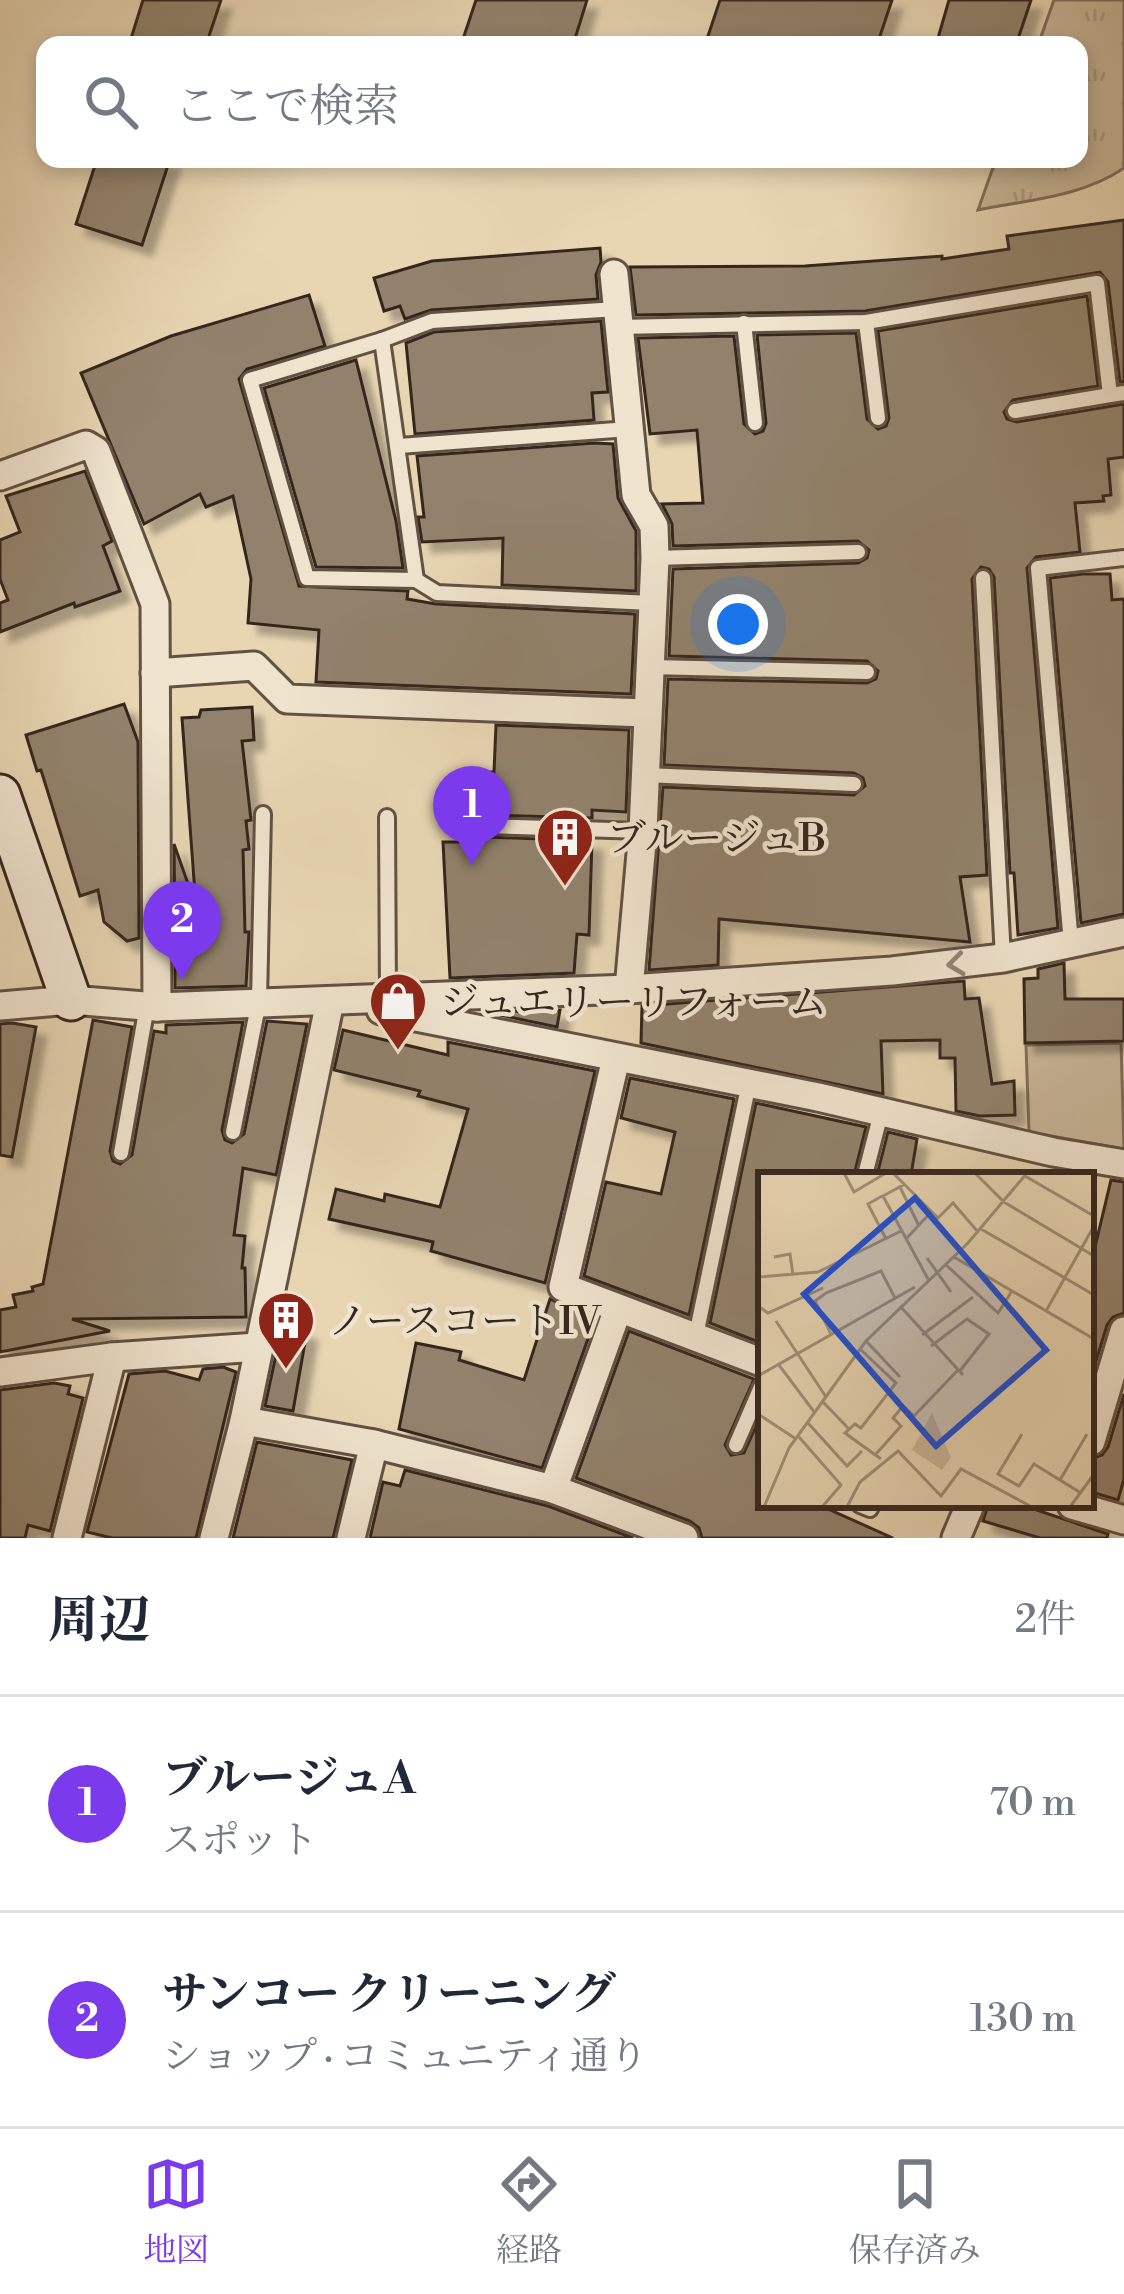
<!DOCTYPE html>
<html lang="ja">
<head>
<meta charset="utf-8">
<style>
	:root { --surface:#fff; --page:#f6f6f7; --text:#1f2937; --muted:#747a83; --line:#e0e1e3; --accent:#7c3aed }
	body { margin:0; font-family:"Libre Bodoni","Noto Serif JP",serif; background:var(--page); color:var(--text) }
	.you { position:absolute; left:738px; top:624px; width:42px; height:42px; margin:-30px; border:9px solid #fff; border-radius:50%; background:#1a73e8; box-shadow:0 0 0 18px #1a73e833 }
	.badge { display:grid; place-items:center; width:78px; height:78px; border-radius:50%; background:var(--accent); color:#fff; font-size:39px; font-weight:700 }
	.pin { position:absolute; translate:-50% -99px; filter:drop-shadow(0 3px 6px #0008) }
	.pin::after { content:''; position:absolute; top:63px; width:42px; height:36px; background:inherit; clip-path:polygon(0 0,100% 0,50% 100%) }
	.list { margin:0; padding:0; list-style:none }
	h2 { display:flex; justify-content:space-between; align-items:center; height:156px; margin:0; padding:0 48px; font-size:51px }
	h2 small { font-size:39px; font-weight:400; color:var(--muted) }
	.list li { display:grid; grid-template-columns:78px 1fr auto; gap:36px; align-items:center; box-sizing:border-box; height:216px; padding:0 48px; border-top:3px solid var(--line) }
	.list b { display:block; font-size:45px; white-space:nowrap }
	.list p { margin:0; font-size:39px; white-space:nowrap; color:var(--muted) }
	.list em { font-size:39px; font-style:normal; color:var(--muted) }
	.icon { flex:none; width:66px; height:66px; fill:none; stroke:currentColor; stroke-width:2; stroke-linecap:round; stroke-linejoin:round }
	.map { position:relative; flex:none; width:1124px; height:1538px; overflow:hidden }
	.search { position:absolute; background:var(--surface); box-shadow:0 6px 18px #0003; left:36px; right:36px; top:36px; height:132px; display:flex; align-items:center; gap:30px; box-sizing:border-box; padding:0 42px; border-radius:24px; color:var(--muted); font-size:45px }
	.sheet { height:588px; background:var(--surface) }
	nav { display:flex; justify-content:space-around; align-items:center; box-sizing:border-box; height:168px; border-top:3px solid var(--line); background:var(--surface); font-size:33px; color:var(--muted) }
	nav a { display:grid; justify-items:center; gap:6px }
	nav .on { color:var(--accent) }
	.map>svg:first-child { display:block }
</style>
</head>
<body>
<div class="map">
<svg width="1124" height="1538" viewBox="0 0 1124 1538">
	<defs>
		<pattern id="park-tufts" width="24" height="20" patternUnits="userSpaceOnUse" patternTransform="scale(3)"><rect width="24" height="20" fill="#cab89a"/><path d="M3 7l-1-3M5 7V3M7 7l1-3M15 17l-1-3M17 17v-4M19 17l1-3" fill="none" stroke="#ae9e84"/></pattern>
		<filter id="shadow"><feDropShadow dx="10" dy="10" stdDeviation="3" flood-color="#0004"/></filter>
	</defs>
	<rect width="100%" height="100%" fill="#e8d6b3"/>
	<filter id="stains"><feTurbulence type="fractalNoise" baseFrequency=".00167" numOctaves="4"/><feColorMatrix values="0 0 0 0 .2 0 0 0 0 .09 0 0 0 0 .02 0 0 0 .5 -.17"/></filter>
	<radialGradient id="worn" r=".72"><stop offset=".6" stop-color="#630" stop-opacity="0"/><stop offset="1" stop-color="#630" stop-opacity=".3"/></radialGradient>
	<polygon fill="#cab89a" stroke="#806f5c" stroke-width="3" points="1121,1043 1124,1149 1029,1132 1026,1045"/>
	<path fill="url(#park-tufts)" stroke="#806f5c" stroke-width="3" d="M1054 0H1124V168C1082 197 1027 200 978 210L996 159H1079V45H1038Z"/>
	<g fill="#92826c" stroke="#35261f" stroke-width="3" filter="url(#shadow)">
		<polygon points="143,0 221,0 206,45 129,45"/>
		<polygon points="476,0 587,0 573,45 461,45"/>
		<polygon points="720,0 892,0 877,45 727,45 707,39"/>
		<polygon points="949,0 1031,0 1016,45 936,45"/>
		<polygon points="97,159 170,159 142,245 76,224"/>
		<polygon points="1124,220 1124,382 1120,382 1108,282 1100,272 865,311 636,315 630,267 805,266 942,256 942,259 1009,249 1007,236"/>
		<polygon points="600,248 601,262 596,275 598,299 431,310 405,319 400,306 384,311 374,278 432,261"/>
		<polygon points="309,295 325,346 247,369 239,379 299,586 408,591 407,599 436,604 635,614 631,694 316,682 319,630 248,623 251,579 233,496 206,507 200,494 144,524 81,373 171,336"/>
		<polygon points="1087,296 1098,386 1013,400 1004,412 1007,419 1017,422 1124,404 1124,457 1108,459 1111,495 1103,496 1104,501 1075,503 1080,552 1036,557 1027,568 1058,928 1018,935 1014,873 1010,873 994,577 989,569 981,567 972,579 987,875 960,877 970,942 719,919 718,965 649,970 663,787 854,795 865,786 863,778 854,773 664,765 668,679 867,683 876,679 878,671 867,661 669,656 673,569 858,563 867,558 869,550 858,541 673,546 672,524 662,504 703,503 697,430 650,434 638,338 734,336 744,424 755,434 763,431 766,423 757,335 856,333 867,419 878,429 886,426 889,418 878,331"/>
		<polygon points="601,321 608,392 592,393 594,420 415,434 406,343 434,332"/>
		<polygon points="356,360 396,521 403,568 316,567 264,388"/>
		<polygon points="595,443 613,444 618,498 636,531 636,591 502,585 503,538 422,542 418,517 424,517 417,456"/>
		<polygon points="85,471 112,541 103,546 120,591 75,607 74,603 0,632 0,603 8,600 0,579 0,540 20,532 6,496"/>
		<polygon points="1083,574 1110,574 1112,600 1124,599 1124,914 1081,923 1050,578"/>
		<polygon points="124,704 138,742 139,938 127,941 104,922 98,890 80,896 41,770 37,771 26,735"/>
		<polygon points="252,707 254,740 242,741 251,820 246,821 249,849 243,850 245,932 249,932 246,986 175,988 175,963 209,924 175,931 174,844 192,895 195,894 182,718 199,717 201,710"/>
		<polygon points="496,725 629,730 626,812 592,810 592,818 487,815 477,822 477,772 494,772"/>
		<polygon points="477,830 487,837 592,841 589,935 577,934 574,973 450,978 443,842 476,842"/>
		<polygon points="1064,963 1065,999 1124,999 1124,1041 1025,1043 1024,979 1038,978 1038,969"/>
		<polygon points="964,981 965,999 979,998 992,1084 1014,1081 1015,1115 980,1116 956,1111 955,1058 940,1058 940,1040 881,1041 883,1094 641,1043 642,1006"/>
		<polygon points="560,1010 557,1027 486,1012"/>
		<polygon points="93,1020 132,1027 110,1151 113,1161 120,1164 132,1155 154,1031 166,1033 166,1025 243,1022 222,1130 225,1140 232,1143 244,1134 267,1021 307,1024 276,1175 243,1168 234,1235 245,1236 242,1268 245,1268 246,1317 72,1319 110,1331 0,1352 0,1310 16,1307 13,1295 33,1291 32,1287 43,1284"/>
		<polygon points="12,1023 36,1027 12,1157 0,1155 0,1024"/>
		<polygon points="343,1030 448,1055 448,1042 595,1071 545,1283 431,1251 433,1242 329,1219 336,1189 384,1201 385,1194 440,1207 468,1109 418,1096 420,1091 334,1070"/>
		<polygon points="630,1078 734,1099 689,1315 584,1276 606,1182 661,1194 675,1132 621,1118"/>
		<polygon points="756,1103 866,1127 854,1175 761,1175 761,1343 710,1323"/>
		<polygon points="888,1132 917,1139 911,1175 877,1175"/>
		<polygon points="1111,1180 1124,1182 1124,1313 1113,1317 1107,1325 1091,1378 1091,1264"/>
		<polygon points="550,1299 595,1319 542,1468 399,1429 416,1343 461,1352 459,1360 524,1380"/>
		<polygon points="282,1327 307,1331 293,1411 265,1406"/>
		<polygon points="629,1331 754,1379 725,1445 731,1455 744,1453 761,1415 761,1505 819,1505 893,1538 702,1538 699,1528 690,1521 576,1478"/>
		<polygon points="223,1367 236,1372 196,1538 112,1538 87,1532 129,1374 165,1371 199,1380 203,1369"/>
		<polygon points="54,1383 70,1386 68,1394 83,1398 50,1531 28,1525 25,1538 0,1538 0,1390"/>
		<polygon points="1124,1394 1124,1479 1118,1500 1091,1492 1091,1459 1102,1455 1108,1447"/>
		<polygon points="257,1442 352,1460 333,1538 233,1538"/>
		<polygon points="405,1470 548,1506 633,1538 370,1538 383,1482 400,1486"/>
		<polygon points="988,1505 1022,1505 1108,1534 1107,1538 1040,1538 983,1521"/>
	</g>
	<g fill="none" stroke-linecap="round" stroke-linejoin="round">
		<g stroke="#625244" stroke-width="20">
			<g id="lane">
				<polyline points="617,309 432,321 382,340 250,380 307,578 416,580 437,593 651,603"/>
				<polyline points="866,322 878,418"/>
				<polyline points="744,323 755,423"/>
				<polyline points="618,327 866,322 1097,283 1110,395 1124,393"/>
				<polyline points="382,340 416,580"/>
				<polyline points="1015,411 1110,395"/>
				<polyline points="399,446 629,429"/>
				<polyline points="655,558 858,552"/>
				<polyline points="983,578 1003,958"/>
				<polyline points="650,667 867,672"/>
				<polyline points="645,775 854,784"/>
				<polyline points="387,817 388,998"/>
				<polyline points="487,826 643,831"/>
				<polyline points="1071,943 1038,568 1124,558"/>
				<polyline points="233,1132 259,1001 263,814"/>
				<polyline points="121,1153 147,1006"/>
				<polyline points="865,1175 881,1113"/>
				<polyline points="695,1340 749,1083"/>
				<polyline points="736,1445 761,1387"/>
				<polyline points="860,1505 870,1509 871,1505"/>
			</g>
		</g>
		<g stroke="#625244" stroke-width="33">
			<g id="street">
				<polyline points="614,274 636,495 654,526 655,558 643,831 629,989"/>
				<polyline points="0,476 86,445 96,451 155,604 157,1007"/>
				<polyline points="155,673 254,666 287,699 645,713"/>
				<polyline points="0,1006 71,1000 157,1007 629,989 892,971 1003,958 1124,932"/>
				<polyline points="381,1010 818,1097 1053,1152 1124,1164"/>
				<polyline points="616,1058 563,1287 761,1362"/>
				<polyline points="0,1372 112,1357 258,1347"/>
				<polyline points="244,1421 374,1444 553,1489 684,1538"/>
				<polyline points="1091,1441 1124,1331"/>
				<polyline points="553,1489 618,1309"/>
				<polyline points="1072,1505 1124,1520"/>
				<polyline points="67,1538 112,1357"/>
				<polyline points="214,1538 244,1421 330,1001"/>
				<polyline points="351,1538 374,1444"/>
				<polyline points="956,1538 970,1505"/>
			</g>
		</g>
		<g stroke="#35261f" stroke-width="45">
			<polyline id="secondary" points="0,795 71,1000"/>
		</g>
		<use href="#lane" stroke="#f0e4ce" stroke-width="14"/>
		<use href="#street" stroke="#f0e4ce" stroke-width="27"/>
		<use href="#secondary" stroke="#f0e4ce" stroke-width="39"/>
	</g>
	<defs><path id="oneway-chevron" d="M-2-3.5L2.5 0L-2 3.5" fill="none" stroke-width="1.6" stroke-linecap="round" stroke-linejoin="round" transform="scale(3)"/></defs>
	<use stroke="#928576" href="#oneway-chevron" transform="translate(956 964) rotate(173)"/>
	<defs>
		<g id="building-pin" transform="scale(3)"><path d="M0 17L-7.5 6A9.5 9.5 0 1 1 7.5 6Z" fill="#8f2418" stroke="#f0e4ce"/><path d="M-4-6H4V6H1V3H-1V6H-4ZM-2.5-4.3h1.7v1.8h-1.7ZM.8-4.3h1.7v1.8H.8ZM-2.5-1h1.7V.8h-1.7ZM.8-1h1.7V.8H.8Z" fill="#fff"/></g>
		<g id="shop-pin" transform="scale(3)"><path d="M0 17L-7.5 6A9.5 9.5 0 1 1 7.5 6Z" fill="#8f2418" stroke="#f0e4ce"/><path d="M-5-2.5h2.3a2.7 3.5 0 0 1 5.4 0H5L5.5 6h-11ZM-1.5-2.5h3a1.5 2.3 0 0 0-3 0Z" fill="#fff"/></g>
	</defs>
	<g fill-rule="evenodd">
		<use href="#building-pin" x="565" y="837"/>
		<use href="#shop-pin" x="398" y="1001"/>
		<use href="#building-pin" x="286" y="1320"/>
	</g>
	<g text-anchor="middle" stroke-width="9" stroke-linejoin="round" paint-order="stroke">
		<g font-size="39" fill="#35261f" stroke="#f0e4ce" text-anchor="start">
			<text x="607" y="851">ブルージュB</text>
			<text x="440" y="1015">ジュエリーリフォーム</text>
			<text x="328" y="1334">ノースコートIV</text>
		</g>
	</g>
	<g transform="translate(758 1172)">
		<rect width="336" height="336" fill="#e8d6b3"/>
		<path d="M174 241 193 285 184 298 154 278Z" fill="#cab89a"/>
		<path fill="none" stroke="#a09078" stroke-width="3" d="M86 1 96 20 128 1M135 1 180 46 195 31 220 60M217 1 246 30 336 84M267 4 336 44M147 12 125 24 170 107M142 15 161 54M124 24 110 32 128 67M223 57 336 123M148 67 174 39M16 85 32 82 35 103M196 85 336 167M169 86 193 120M187 92 240 141 254 119M0 105 60 100 143 59M0 134 10 141 65 116M142 134 205 203M288 139 336 54M18 149 68 225M73 162 57 129 68 121 123 99 137 126M164 163 215 125M108 169 142 205M173 174 209 147 231 162 201 200M102 177 138 211 103 256 97 252 87 261 123 287M21 193 57 241M0 204 157 115M65 230 91 257M0 242 38 267M50 251 89 294 104 279M264 262 240 302 261 314 276 292 323 321M41 265 83 313 64 335M118 282 143 254 135 246 145 234 156 244 200 198M302 308 329 262M6 335 31 276 108 169 210 71 269 1M89 335 102 310 140 279 183 324 203 297 274 335M312 335 336 302"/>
		<path fill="#1d4ed8" fill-opacity="0.15" stroke="#1d4ed8" stroke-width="6" d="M157 26 288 178 178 274 46 122Z"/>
		<rect width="336" height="336" fill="none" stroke="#35261f" stroke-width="6"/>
	</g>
	<rect width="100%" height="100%" filter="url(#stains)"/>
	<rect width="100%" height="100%" fill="url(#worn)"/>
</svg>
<div class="you"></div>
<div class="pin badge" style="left:472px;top:865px">1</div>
<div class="pin badge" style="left:182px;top:980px">2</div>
<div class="search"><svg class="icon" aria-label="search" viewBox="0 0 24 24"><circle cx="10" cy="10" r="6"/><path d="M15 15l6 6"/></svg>ここで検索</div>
</div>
<section class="sheet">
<h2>周辺<small>2件</small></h2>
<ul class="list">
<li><span class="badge">1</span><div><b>ブルージュA</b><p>スポット</p></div><em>70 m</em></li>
<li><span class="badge">2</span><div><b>サンコー クリーニング</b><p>ショップ · コミュニティ通り</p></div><em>130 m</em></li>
</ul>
</section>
<nav>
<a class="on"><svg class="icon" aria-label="map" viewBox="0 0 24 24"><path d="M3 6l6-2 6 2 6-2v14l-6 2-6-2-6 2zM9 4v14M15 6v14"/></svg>地図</a>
<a><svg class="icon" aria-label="directions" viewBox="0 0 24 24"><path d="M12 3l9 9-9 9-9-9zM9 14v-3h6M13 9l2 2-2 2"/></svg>経路</a>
<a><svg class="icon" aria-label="saved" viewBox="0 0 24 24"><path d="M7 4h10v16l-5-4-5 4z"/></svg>保存済み</a>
</nav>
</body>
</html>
